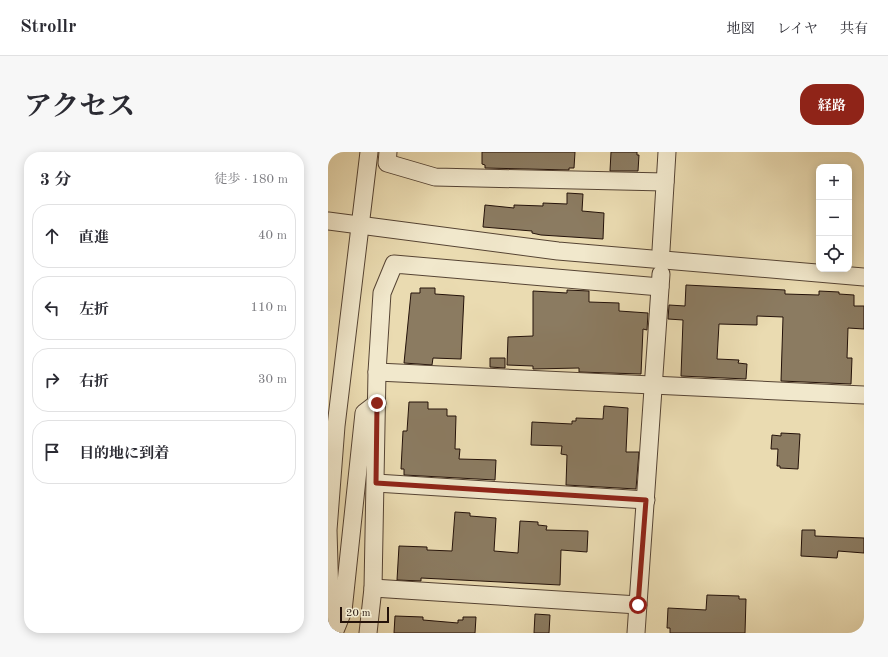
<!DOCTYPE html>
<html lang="ja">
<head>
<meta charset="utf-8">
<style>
	:root { --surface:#fff; --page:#f7f7f7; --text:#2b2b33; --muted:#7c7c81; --line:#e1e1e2; --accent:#8f2418 }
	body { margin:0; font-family:"Old Standard TT","Noto Serif JP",serif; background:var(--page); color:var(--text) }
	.controls { position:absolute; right:12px; top:12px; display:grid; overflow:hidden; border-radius:8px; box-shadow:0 2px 10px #0003 }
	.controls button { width:36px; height:36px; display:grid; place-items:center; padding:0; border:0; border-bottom:1px solid var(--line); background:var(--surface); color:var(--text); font:20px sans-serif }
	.scale { position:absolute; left:12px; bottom:10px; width:49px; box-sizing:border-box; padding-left:4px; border:2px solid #24120a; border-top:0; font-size:11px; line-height:14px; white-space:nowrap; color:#24120a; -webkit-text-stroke:3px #f1e8cc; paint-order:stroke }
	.stop { position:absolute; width:12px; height:12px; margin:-9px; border:3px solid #8f2418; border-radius:50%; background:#fff }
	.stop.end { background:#8f2418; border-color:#fff; box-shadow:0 1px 4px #0008 }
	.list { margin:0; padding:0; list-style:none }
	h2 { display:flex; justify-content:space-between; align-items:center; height:52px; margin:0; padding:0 16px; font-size:17px }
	h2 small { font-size:13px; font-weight:400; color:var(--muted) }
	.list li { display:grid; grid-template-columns:26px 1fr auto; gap:12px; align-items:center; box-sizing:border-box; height:64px; margin:0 8px 8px; padding:0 8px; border:1px solid var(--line); border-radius:16px }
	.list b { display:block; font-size:15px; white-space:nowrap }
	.list em { font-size:13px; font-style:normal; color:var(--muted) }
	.icon { flex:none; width:22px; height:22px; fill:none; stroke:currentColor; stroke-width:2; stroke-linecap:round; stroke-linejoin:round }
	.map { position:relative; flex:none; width:536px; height:481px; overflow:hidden; border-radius:16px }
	header { display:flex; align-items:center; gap:24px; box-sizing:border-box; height:56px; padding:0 20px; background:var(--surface); border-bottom:1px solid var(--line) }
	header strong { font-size:19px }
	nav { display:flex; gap:22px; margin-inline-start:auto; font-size:14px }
	.intro { display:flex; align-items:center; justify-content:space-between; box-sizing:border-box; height:96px; padding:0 24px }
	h1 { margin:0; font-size:28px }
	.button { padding:10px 18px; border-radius:16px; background:var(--accent); color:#fff; font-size:14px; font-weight:700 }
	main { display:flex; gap:24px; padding:0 24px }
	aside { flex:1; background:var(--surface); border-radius:16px; box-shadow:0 2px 10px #0003 }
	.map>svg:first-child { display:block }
</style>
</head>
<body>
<header>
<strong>Strollr</strong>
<nav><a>地図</a><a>レイヤ</a><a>共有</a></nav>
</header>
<div class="intro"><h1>アクセス</h1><a class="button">経路</a></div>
<main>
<aside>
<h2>3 分<small>徒歩 · 180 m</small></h2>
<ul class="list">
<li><svg class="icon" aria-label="ahead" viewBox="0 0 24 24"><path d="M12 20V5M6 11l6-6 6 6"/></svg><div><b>直進</b></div><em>40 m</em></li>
<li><svg class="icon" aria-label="left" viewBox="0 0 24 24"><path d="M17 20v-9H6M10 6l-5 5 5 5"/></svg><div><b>左折</b></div><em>110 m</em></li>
<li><svg class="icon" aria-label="right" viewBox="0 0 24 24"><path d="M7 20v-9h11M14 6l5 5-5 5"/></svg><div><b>右折</b></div><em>30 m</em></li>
<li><svg class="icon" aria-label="arrive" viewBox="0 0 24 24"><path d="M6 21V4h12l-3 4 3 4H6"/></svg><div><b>目的地に到着</b></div></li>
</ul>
</aside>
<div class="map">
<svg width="536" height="481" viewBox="0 0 536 481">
	<rect width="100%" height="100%" fill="#eadbb1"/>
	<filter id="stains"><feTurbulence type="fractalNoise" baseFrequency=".005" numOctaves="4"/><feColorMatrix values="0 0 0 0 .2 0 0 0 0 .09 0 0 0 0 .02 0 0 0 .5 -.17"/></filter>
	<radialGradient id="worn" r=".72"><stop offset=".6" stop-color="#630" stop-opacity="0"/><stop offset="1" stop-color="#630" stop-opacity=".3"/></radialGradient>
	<g fill="#8b7b61" stroke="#24120a">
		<polygon points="154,0 247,0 246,16 241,16 241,18 157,16 157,13 154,12"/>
		<polygon points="283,0 309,0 309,3 311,3 310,19 282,19"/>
		<polygon points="239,41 255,42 254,59 276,61 275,87 213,83 204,81 204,79 155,75 157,53 186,56 186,53 215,54 215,51 239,52"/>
		<polygon points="358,133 457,138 457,142 491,143 491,139 511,140 511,142 526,143 526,154 536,154 536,177 520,176 519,206 524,206 523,232 453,229 455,165 429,164 429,173 391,172 389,207 411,208 410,211 419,212 418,227 353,224 355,168 340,167 341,153 357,154"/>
		<polygon points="92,136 107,136 107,142 136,144 133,207 105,206 104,213 76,211 83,141 92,141"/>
		<polygon points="239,138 261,139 261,150 291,151 291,159 320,161 319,178 315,177 313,222 251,220 251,216 205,217 205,214 179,213 180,185 205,184 205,139 239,141"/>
		<polygon points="162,206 177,206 177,216 162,215"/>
		<polygon points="81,250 100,250 100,257 119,257 119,264 128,264 127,297 132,297 131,307 168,308 167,328 76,323 76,317 73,317 75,279 79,279"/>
		<polygon points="276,254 300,256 298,300 311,300 308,337 238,333 239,303 233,302 234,294 203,293 204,270 244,272 244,269 248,269 248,266 275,267"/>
		<polygon points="453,281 472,282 470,317 452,316 452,314 449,314 450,297 443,297 444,283 453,284"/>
		<polygon points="127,360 142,361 142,364 168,366 166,399 190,401 192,369 210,370 210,373 219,374 218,378 260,379 259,400 233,398 232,433 93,426 93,429 69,428 71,394 99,395 99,398 124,399"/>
		<polygon points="474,378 487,378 487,384 536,386 536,401 510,399 509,406 473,404"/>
		<polygon points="379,443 411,444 411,447 418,447 417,481 342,481 342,476 339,476 340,456 378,458"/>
		<polygon points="207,462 222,463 221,481 206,481"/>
		<polygon points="67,464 95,465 95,468 130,471 130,468 135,468 135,465 148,465 147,481 66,481"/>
	</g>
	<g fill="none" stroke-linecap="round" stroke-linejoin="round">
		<g stroke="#564434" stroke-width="19">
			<g id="street">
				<polyline points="60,0 59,11 107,25 337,30"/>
				<polyline points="0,69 230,99 536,125"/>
				<polyline points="333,98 339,0"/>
				<polyline points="49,220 536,243"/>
				<polyline points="48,331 318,348"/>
				<polyline points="45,436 310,453"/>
				<polyline points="3,481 0,378 8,274 41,0"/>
				<polyline points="6,481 15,459 36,261 49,251"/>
				<polyline points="40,481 45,436 49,220 54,141 66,112 332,135"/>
				<polyline points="308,481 333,122"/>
			</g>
		</g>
		<use href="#street" stroke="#f1e8cc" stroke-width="17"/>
	</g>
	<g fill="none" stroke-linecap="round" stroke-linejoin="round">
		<polyline stroke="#8f2418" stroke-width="5" points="49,251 48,331 318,348 310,453"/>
	</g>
	<rect width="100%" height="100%" filter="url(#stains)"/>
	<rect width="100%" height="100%" fill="url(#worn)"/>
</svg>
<div class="controls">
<button>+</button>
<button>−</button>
<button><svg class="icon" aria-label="locate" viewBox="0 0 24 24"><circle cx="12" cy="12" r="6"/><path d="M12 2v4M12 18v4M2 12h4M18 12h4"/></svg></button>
</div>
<div class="scale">20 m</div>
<div class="stop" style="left:310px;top:453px"></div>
<div class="stop end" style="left:49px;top:251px"></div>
</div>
</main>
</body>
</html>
